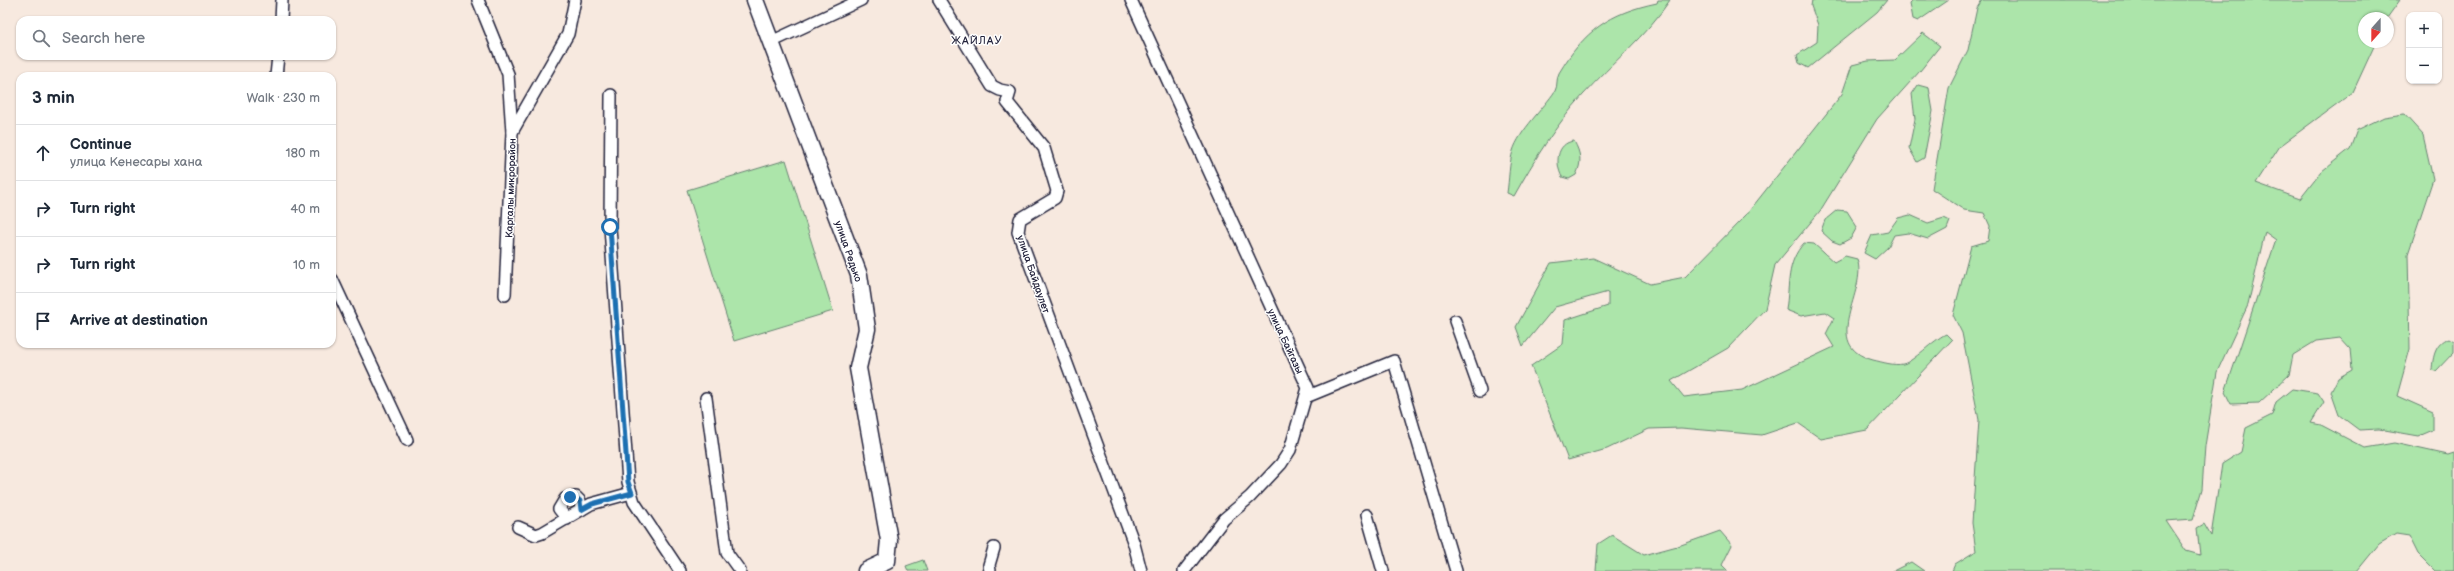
<!DOCTYPE html>
<html lang="en">
<head>
<meta charset="utf-8">
<style>
	:root { --surface:#fff; --page:#f2f2f3; --text:#1f2937; --muted:#747a83; --line:#e0e1e3 }
	body { margin:0; font-family:"Balsamiq Sans",sans-serif; background:var(--page); color:var(--text) }
	.controls { position:absolute; right:12px; top:12px; display:grid; overflow:hidden; border-radius:8px; box-shadow:0 1px 3px #0004 }
	.controls button { width:36px; height:36px; display:grid; place-items:center; padding:0; border:0; border-bottom:1px solid var(--line); background:var(--surface); color:var(--text); font:20px sans-serif }
	.compass { position:absolute; left:2358px; top:12px; width:36px; height:36px; border-radius:50%; background:var(--surface); box-shadow:0 1px 3px #0004; rotate:201deg }
	.stop { position:absolute; width:12px; height:12px; margin:-9px; border:3px solid #1f6fb2; border-radius:50%; background:#fff }
	.stop.end { background:#1f6fb2; border-color:#fff; box-shadow:0 1px 4px #0008 }
	.list { margin:0; padding:0; list-style:none }
	h2 { display:flex; justify-content:space-between; align-items:center; height:52px; margin:0; padding:0 16px; font-size:17px }
	h2 small { font-size:13px; font-weight:400; color:var(--muted) }
	.list li { display:grid; grid-template-columns:26px 1fr auto; gap:12px; align-items:center; box-sizing:border-box; height:56px; padding:0 16px; border-top:1px solid var(--line) }
	.list b { display:block; font-size:15px; white-space:nowrap }
	.list p { margin:0; font-size:13px; white-space:nowrap; color:var(--muted) }
	.list em { font-size:13px; font-style:normal; color:var(--muted) }
	.icon { flex:none; width:22px; height:22px; fill:none; stroke:currentColor; stroke-width:2; stroke-linecap:round; stroke-linejoin:round }
	.map { position:relative; flex:none; width:2454px; height:571px; overflow:hidden }
	.search { position:absolute; background:var(--surface); box-shadow:0 1px 3px #0004; left:16px; top:16px; width:320px; height:44px; display:flex; align-items:center; gap:10px; box-sizing:border-box; padding:0 14px; border-radius:12px; color:var(--muted); font-size:15px }
	.panel { position:absolute; background:var(--surface); box-shadow:0 1px 3px #0004; left:16px; top:72px; width:320px; height:276px; border-radius:12px }
	.map>svg:first-child { display:block }
</style>
</head>
<body>
<div class="map">
<svg width="2454" height="571" viewBox="0 0 2454 571">
	<rect width="100%" height="100%" fill="#f7e9df"/>
	<filter id="ink" filterUnits="userSpaceOnUse"><feTurbulence type="fractalNoise" baseFrequency=".025" numOctaves="2"/><feDisplacementMap in="SourceGraphic" scale="8" xChannelSelector="R" yChannelSelector="G"/><feConvolveMatrix kernelMatrix="1 2 1 2 8 2 1 2 1" color-interpolation-filters="sRGB"/></filter>
	<g filter="url(#ink)">
		<g fill="#ace5aa" stroke="#678472">
			<path d="M1658 0H1670C1646 36 1612 63 1583 95 1556 125 1534 160 1514 196L1507 193C1509 180 1509 163 1513 151 1519 131 1544 108 1555 91 1558 86 1556 78 1559 73 1584 31 1609 13 1657 3Z"/>
			<polygon points="1812,0 1887,0 1877,12 1808,68 1799,63 1797,55 1817,42 1818,25 1811,6"/>
			<polygon points="1913,0 1949,0 1918,21 1913,19 1910,3"/>
			<polygon points="1982,0 2400,0 2387,18 2364,18 2364,42 2376,42 2353,92 2280,146 2256,183 2300,199 2322,171 2350,149 2357,130 2384,117 2404,114 2423,135 2433,179 2408,254 2410,349 2397,396 2433,412 2433,430 2419,436 2379,429 2359,430 2339,415 2331,392 2338,378 2352,370 2350,349 2340,338 2316,341 2293,355 2289,375 2259,403 2231,404 2225,392 2276,240 2265,232 2248,305 2217,372 2205,446 2202,489 2193,519 2166,521 2186,551 2200,555 2197,528 2204,524 2211,536 2222,464 2241,452 2246,428 2272,415 2276,402 2292,389 2318,393 2324,402 2311,423 2321,425 2365,448 2394,443 2448,455 2454,453 2454,571 2435,571 2418,554 2409,536 2396,534 2379,544 2357,571 1952,571 1955,564 1976,551 1972,523 1979,420 1962,333 1953,315 1971,246 1988,241 1990,226 1984,213 1964,210 1932,189 1949,88 1968,50 1977,8"/>
			<path d="M1923 33 1940 46 1920 71 1877 119 1820 211 1775 265 1765 309 1728 348 1671 381 1684 397 1742 390 1834 347 1826 334 1834 318 1825 312 1801 316 1786 310C1790 284 1786 263 1804 243L1814 244 1834 262 1845 256 1857 259C1869 290 1818 345 1873 360 1882 362 1894 366 1903 364 1913 362 1933 340 1946 334L1952 340 1867 430 1821 439 1798 423 1762 435 1681 428 1649 429 1607 449 1568 460 1531 366 1563 344 1565 320 1608 306V292L1555 307 1523 346 1516 327 1551 263 1593 258 1650 284 1685 277 1746 215 1842 94 1852 65 1868 61 1895 60Z"/>
			<polygon points="1918,85 1929,88 1933,111 1924,158 1917,162 1909,148 1915,119 1912,94"/>
			<path d="M1574 141C1581 154 1582 162 1576 175L1569 179 1562 177C1555 164 1556 143 1574 141Z"/>
			<polygon points="786,160 833,311 734,341 687,190"/>
			<polygon points="1837,210 1847,211 1857,227 1851,238 1840,244 1832,241 1821,231 1825,220"/>
			<polygon points="1910,215 1928,223 1944,218 1950,221 1947,229 1928,239 1908,233 1894,235 1888,247 1875,259 1864,253 1872,235 1888,232 1898,218"/>
			<path d="M2449 338 2454 341V352L2436 371 2432 370C2433 356 2435 344 2449 338Z"/>
			<polygon points="1720,531 1732,545 1722,565 1728,571 1596,571 1598,544 1612,535 1644,555 1681,545"/>
			<polygon points="923,560 927,571 908,571 906,566"/>
			<polygon points="1911,562 1924,571 1893,571"/>
		</g>
		<g fill="none" stroke-linecap="round" stroke-linejoin="round">
			<g stroke="#22223b" stroke-width="14">
				<g id="street">
					<polyline points="478,0 508,74 512,132"/>
					<polyline points="939,0 992,86 1000,90 1010,92 1007,102 1044,148 1057,191 1055,198 1020,219 1018,232 1134,544 1141,571"/>
					<polyline points="1131,0 1308,388 1290,450 1281,464 1250,497 1224,519 1184,571"/>
					<polyline points="281,20 282,0"/>
					<polyline points="771,42 861,0"/>
					<polyline points="276,76 278,56"/>
					<polyline points="611,95 610,227 628,482 634,502 680,571"/>
					<polyline points="332,279 407,440"/>
					<polyline points="505,295 512,132 568,34 575,0"/>
					<polyline points="1455,321 1480,391"/>
					<polyline points="1306,397 1394,361 1456,571"/>
					<polyline points="706,398 727,553 740,571"/>
					<polyline points="1367,515 1383,571"/>
					<polyline points="567,519 559,509 565,499 576,497 580,501 581,510"/>
					<polyline points="518,527 536,535 542,533 591,504 631,493"/>
					<polyline points="990,571 989,565 994,548"/>
				</g>
			</g>
			<g stroke="#22223b" stroke-width="19">
				<polyline id="secondary" points="755,0 859,275 867,329 858,368 889,540 887,561 866,571"/>
			</g>
			<use href="#street" stroke="#fff" stroke-width="11"/>
			<use href="#secondary" stroke="#fff" stroke-width="16"/>
		</g>
	</g>
	<g fill="none" stroke-linecap="round" stroke-linejoin="round" filter="url(#ink)">
		<polyline stroke="#1f6fb2" stroke-width="5" points="570,497 576,498 580,501 581,510 592,504 632,493 628,482 610,227"/>
	</g>
	<g text-anchor="middle" stroke-width="3" stroke-linejoin="round" paint-order="stroke">
		<g font-size="10" fill="#22223b" stroke="#fff">
			<text transform="translate(510 188) rotate(-88)" y="4">Каргалы микрорайон</text>
			<text transform="translate(849 251) rotate(71)" y="4">улица Редько</text>
			<text transform="translate(1034 274) rotate(71)" y="4">улица Байдаулет</text>
			<text transform="translate(1286 341) rotate(65)" y="4">улица Байгазы</text>
		</g>
		<g font-size="11" letter-spacing="1" fill="#22223b" stroke="#fff">
			<text x="977" y="44">ЖАЙЛАУ</text>
		</g>
	</g>
</svg>
<div class="controls">
<button>+</button>
<button>−</button>
</div>
<svg class="compass" viewBox="-18 -18 36 36"><path d="M0-13l5 13h-10z" fill="#e53935"/><path d="M0 13l5-13h-10z" fill="#747a83"/></svg>
<div class="stop" style="left:610px;top:227px"></div>
<div class="stop end" style="left:570px;top:497px"></div>
<div class="search"><svg class="icon" aria-label="search" viewBox="0 0 24 24"><circle cx="10" cy="10" r="6"/><path d="M15 15l6 6"/></svg>Search here</div>
<section class="panel">
<h2>3 min<small>Walk · 230 m</small></h2>
<ul class="list">
<li><svg class="icon" aria-label="ahead" viewBox="0 0 24 24"><path d="M12 20V5M6 11l6-6 6 6"/></svg><div><b>Continue</b><p>улица Кенесары хана</p></div><em>180 m</em></li>
<li><svg class="icon" aria-label="right" viewBox="0 0 24 24"><path d="M7 20v-9h11M14 6l5 5-5 5"/></svg><div><b>Turn right</b></div><em>40 m</em></li>
<li><svg class="icon" aria-label="right" viewBox="0 0 24 24"><path d="M7 20v-9h11M14 6l5 5-5 5"/></svg><div><b>Turn right</b></div><em>10 m</em></li>
<li><svg class="icon" aria-label="arrive" viewBox="0 0 24 24"><path d="M6 21V4h12l-3 4 3 4H6"/></svg><div><b>Arrive at destination</b></div></li>
</ul>
</section>
</div>
</body>
</html>
